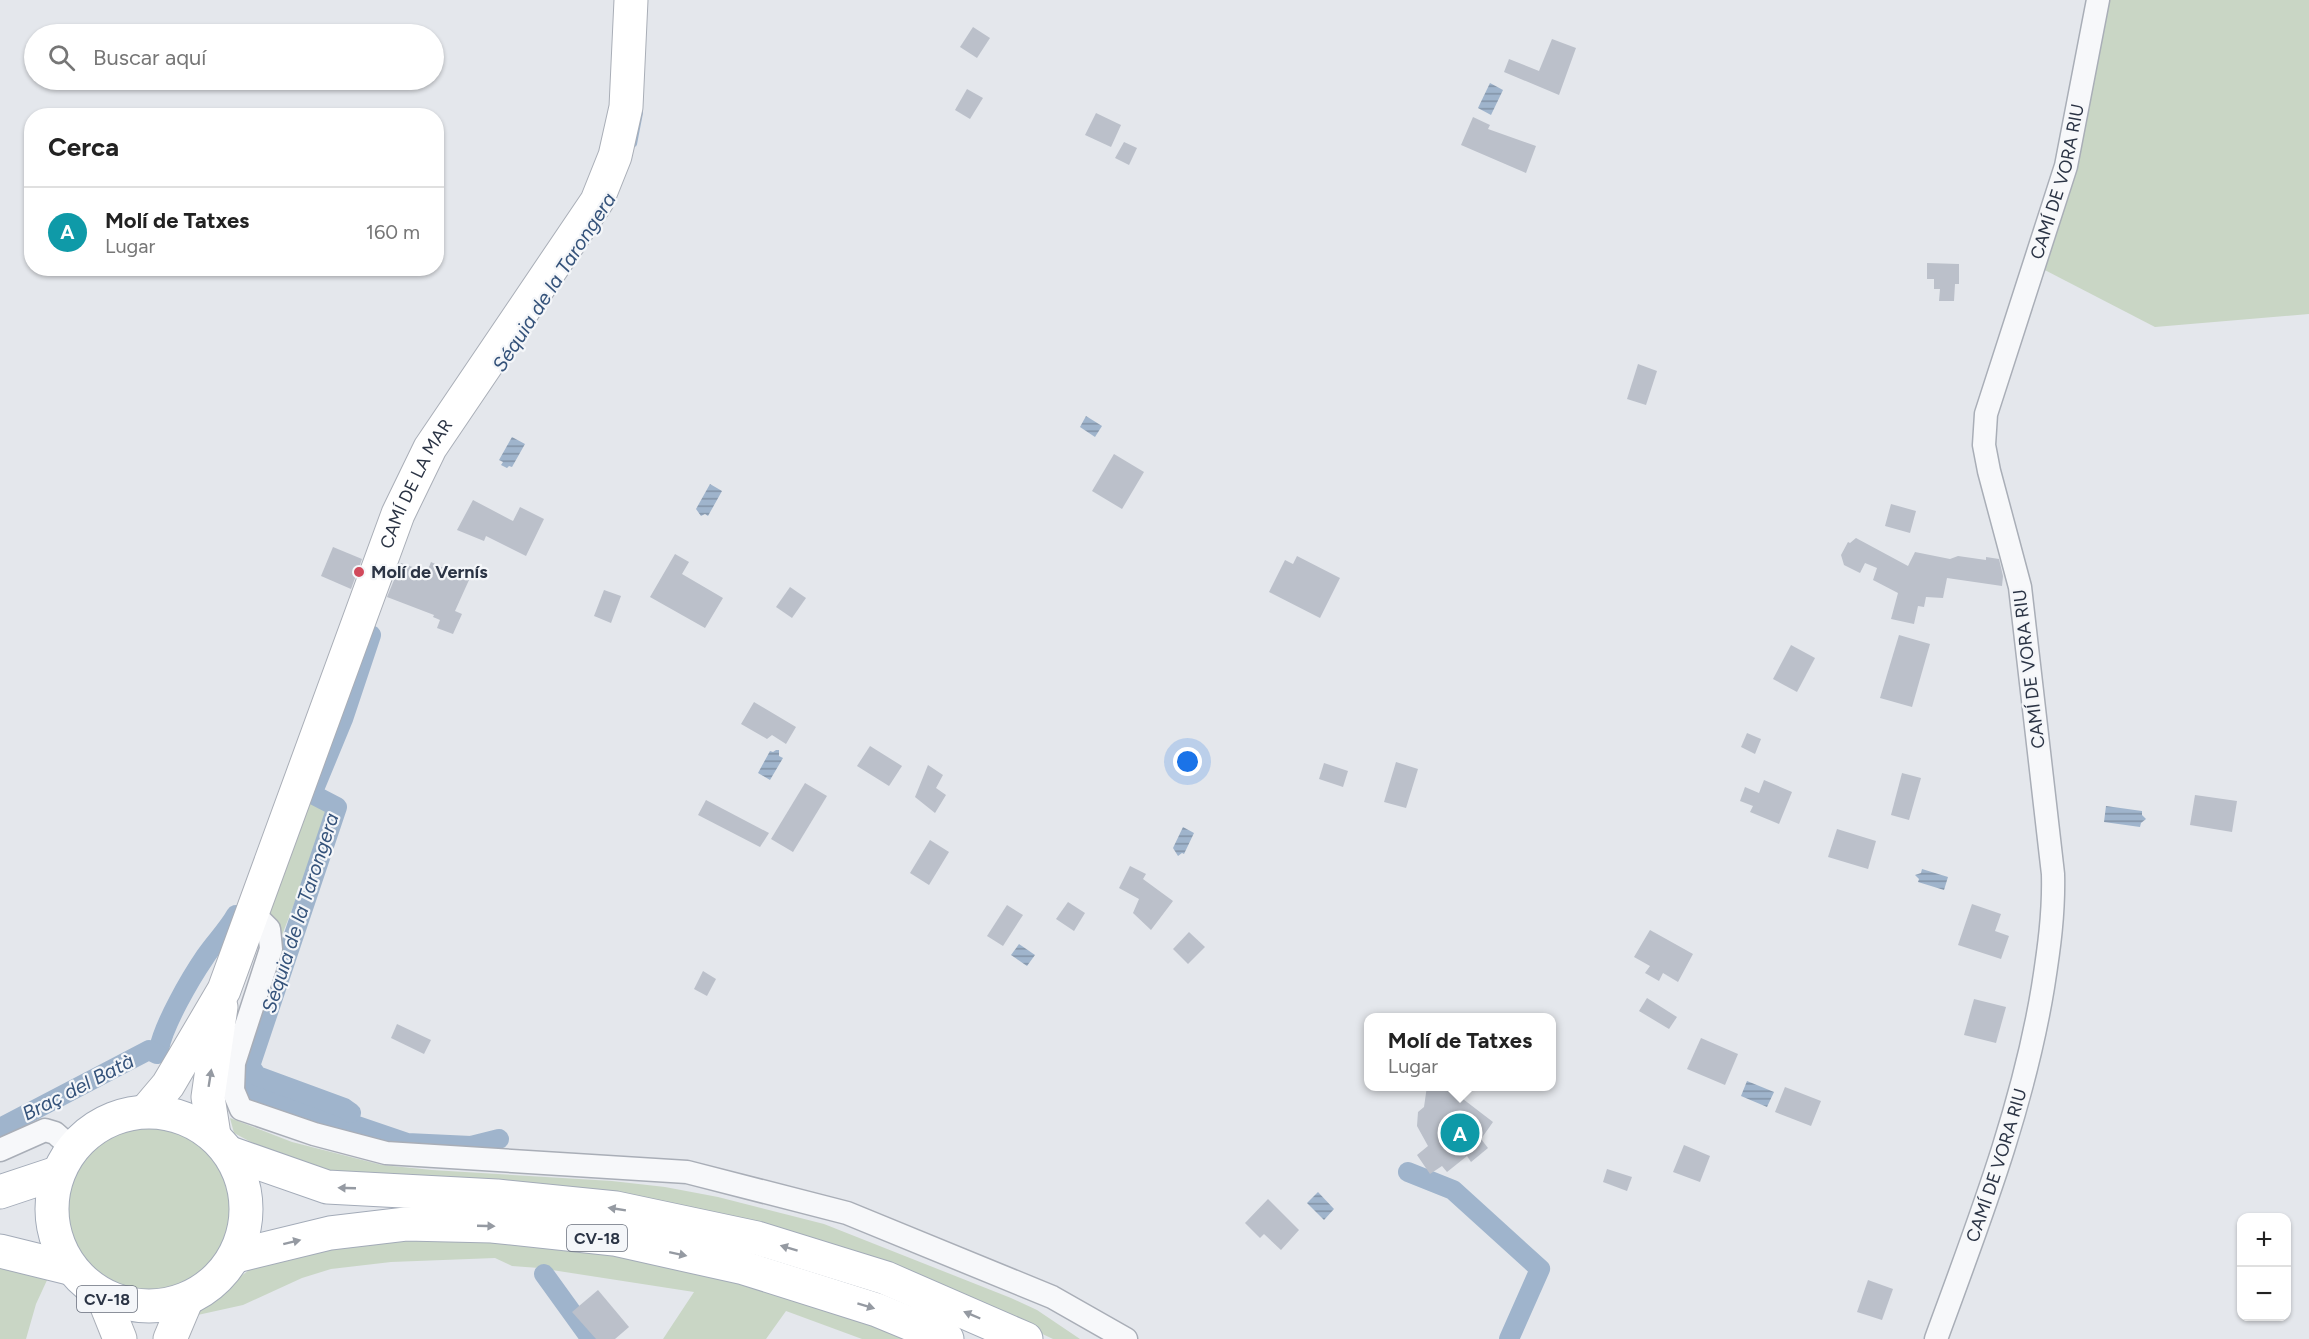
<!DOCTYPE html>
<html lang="es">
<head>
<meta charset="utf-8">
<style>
	:root { --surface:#fff; --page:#f2f2f2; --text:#222; --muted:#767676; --line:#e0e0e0; --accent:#db2777 }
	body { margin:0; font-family:Figtree,sans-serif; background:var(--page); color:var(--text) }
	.controls { position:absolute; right:18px; bottom:18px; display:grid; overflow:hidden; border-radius:12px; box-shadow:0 2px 4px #0004 }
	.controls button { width:54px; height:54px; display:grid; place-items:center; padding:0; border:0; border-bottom:2px solid var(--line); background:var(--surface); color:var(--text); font:30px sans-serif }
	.you { position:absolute; left:1188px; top:762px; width:21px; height:21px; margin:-15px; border:4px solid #fff; border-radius:50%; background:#1a73e8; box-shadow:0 0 0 9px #1a73e833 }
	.badge { display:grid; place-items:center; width:39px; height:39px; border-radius:50%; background:var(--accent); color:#fff; font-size:20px; font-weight:700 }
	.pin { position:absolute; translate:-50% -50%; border:3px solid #fff; box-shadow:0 2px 6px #0006 }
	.popup { position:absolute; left:1364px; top:1013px; width:192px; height:78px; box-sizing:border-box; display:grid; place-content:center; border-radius:12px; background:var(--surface); filter:drop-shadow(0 2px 4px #0005); font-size:20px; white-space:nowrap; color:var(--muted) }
	.popup b { font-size:22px; color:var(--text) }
	.popup::after { content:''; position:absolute; left:50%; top:100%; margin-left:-12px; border:12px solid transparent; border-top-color:var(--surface) }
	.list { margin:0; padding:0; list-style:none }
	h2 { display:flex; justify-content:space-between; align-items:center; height:78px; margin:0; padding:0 24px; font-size:26px }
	h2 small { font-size:20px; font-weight:400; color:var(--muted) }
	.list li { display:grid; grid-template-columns:39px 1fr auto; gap:18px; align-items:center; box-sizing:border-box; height:90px; padding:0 24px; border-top:2px solid var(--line) }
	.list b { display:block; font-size:22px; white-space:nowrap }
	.list p { margin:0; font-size:20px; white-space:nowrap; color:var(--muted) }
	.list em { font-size:20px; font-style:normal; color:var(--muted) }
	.icon { flex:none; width:33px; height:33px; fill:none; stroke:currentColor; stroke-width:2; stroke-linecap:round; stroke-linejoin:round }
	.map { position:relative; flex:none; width:2309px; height:1339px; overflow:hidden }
	.search { position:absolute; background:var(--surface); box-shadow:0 2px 4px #0004; left:24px; top:24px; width:420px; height:66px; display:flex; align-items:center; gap:15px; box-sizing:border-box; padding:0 21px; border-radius:33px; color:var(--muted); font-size:22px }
	.panel { position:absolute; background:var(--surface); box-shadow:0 2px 4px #0004; left:24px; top:108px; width:420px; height:168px; border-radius:24px }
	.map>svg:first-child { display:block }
</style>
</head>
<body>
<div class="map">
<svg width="2309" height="1339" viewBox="0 0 2309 1339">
	<defs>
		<pattern id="water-rules" width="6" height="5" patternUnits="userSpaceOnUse" patternTransform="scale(1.5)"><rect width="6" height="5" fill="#9fb4cc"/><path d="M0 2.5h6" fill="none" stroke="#8293a7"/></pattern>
	</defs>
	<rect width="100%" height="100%" fill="#e4e7ec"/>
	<g fill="#c9d6c5">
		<polygon points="2101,0 2309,0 2309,314 2155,327 2037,266"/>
		<polygon points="301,796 331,809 277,948 264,914"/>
		<polygon points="230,1118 292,1142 382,1165 432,1170 612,1181 665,1187 718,1197 824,1224 1011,1298 1037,1310 1080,1339 1053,1339 953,1292 337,1174 281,1158 234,1133"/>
		<circle cx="147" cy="1211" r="83"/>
		<path d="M396 1240C425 1240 454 1240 482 1241 626 1249 773 1287 907 1339H862L786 1311 766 1339H663L694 1292 539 1268 512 1266 495 1258 391 1262 331 1269 302 1278 243 1305 184 1318 256 1265 296 1252Z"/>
		<polygon points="0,1268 48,1278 36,1304 26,1339 0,1339"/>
	</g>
	<g fill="url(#water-rules)">
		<polygon points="1490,83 1503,90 1491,115 1478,108"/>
		<polygon points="1086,416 1102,426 1095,437 1080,427"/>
		<polygon points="512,437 525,444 512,467 509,466 507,468 501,465 503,462 499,460"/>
		<polygon points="710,484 722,491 708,516 705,514 701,516 696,509"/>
		<polygon points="776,750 779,750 779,756 783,758 770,780 758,773 770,751 773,752"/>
		<polygon points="2106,806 2142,811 2142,815 2146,819 2141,823 2140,827 2104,822"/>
		<polygon points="1183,827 1194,833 1184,854 1182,853 1178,856 1173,848"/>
		<polygon points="1922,869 1948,877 1944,890 1918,882 1919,879 1915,875 1921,873"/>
		<polygon points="1019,944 1035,955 1027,966 1011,955"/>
		<polygon points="1747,1081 1774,1092 1767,1107 1741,1096"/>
		<polygon points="1318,1192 1334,1209 1324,1220 1307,1203"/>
	</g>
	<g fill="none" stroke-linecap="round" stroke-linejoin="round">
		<polyline stroke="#9fb4cc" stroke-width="6" points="634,144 640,113"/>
		<g stroke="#9fb4cc" stroke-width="20">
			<path d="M159 1049C164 1024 190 979 205 957 215 942 227 931 236 915"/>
			<polyline points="240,1086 407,1143 471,1146 499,1139"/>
			<polyline points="351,1113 344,1108 257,1076 250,1066 337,807 312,794 343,719 371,635"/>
			<polyline points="0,1128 149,1050 157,1054"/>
			<polyline points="1408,1172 1453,1190 1540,1269 1509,1339"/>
			<polyline points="544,1274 591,1339"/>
		</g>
	</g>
	<g fill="#bbc0ca">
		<polygon points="973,27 990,38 977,58 960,47"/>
		<polygon points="1552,39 1576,48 1559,95 1504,72 1509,59 1539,71"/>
		<polygon points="967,89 983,98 970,119 955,110"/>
		<polygon points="1096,113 1121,125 1111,147 1085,135"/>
		<polygon points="1473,117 1490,125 1488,129 1536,146 1526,173 1461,145"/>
		<polygon points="1124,142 1137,148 1129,165 1115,158"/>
		<polygon points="1927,263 1959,264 1959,284 1955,284 1954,301 1939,301 1940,289 1934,289 1934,279 1927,279"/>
		<polygon points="1638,364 1657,371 1646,405 1627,399"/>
		<polygon points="1114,454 1144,472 1122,509 1092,491"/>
		<polygon points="473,500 513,521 520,507 544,519 526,556 486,536 484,541 457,530"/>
		<polygon points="1891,504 1916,511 1910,533 1885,526"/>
		<polygon points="1856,538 1908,566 1915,552 1950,559 1958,556 1986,560 1986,557 1999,559 2003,576 2002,586 1947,578 1943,598 1926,597 1924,607 1918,606 1914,624 1891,619 1898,593 1873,580 1877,568 1865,563 1860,573 1844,565 1841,555 1848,542 1850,543"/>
		<polygon points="333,547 362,559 351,589 321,576"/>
		<polygon points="675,554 689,562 682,574 723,598 705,628 650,597"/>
		<polygon points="1297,556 1340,578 1320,618 1269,592 1285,560 1293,564"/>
		<polygon points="431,562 469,580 455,611 462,614 453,634 437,628 440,620 433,617 434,615 387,597 401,563 427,572"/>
		<polygon points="790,587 806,598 792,618 776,607"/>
		<polygon points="604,590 621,596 611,623 594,616"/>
		<polygon points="1899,635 1930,644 1912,707 1880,698"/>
		<polygon points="1791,645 1815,658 1797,692 1773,679"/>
		<polygon points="754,702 796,727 786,744 772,735 767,739 741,724"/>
		<polygon points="1747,733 1761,739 1755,754 1741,747"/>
		<polygon points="870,746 902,766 889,786 857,766"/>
		<polygon points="1396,762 1418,769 1406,808 1384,802"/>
		<polygon points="1324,763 1348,771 1343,787 1319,779"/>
		<polygon points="928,765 943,775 936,788 946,795 935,813 915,797"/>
		<polygon points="1902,773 1921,778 1909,820 1891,815"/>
		<polygon points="1764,780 1792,792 1779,824 1750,812 1753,806 1740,801 1745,787 1759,793"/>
		<polygon points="805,783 827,796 793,852 771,839"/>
		<polygon points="2195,795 2237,801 2232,832 2190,825"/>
		<polygon points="706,800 769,833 760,847 698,815"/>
		<polygon points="1837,829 1876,841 1868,869 1828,857"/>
		<polygon points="930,840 949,852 929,885 910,873"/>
		<polygon points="1130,866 1146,874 1143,879 1173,901 1151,930 1133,913 1139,899 1119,888"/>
		<polygon points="1068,902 1085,913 1074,931 1056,919"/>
		<polygon points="1972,904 2001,914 1995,931 2009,936 2001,959 1958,945"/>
		<polygon points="1007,905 1023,915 1003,946 987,936"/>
		<polygon points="1650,930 1693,954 1678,982 1663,973 1659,981 1645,973 1650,966 1634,957"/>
		<polygon points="1189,932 1205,947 1188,964 1173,949"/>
		<polygon points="703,971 716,979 707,996 694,989"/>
		<polygon points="1647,998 1677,1017 1669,1029 1639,1011"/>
		<polygon points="1974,999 2006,1007 1996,1043 1964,1035"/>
		<polygon points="397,1024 431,1040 424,1054 391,1038"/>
		<polygon points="1701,1038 1738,1054 1725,1085 1687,1069"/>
		<polygon points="1427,1086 1446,1086 1493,1122 1481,1139 1488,1148 1471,1162 1467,1156 1447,1172 1442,1166 1430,1174 1417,1155 1428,1146 1417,1126 1418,1112 1424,1107"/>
		<polygon points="1785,1087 1821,1101 1811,1126 1775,1112"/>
		<polygon points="1684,1145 1710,1156 1700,1182 1673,1172"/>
		<polygon points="1607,1169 1632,1177 1627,1191 1603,1182"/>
		<polygon points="1268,1199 1299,1230 1281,1250 1264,1234 1260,1238 1245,1223"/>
		<polygon points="1868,1280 1893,1289 1882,1320 1857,1312"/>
		<polygon points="598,1290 629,1327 615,1339 596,1339 572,1312"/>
	</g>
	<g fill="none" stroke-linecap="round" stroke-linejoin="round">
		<g stroke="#a9aeb7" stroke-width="25">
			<g id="street">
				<polyline points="253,913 269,929 271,949 234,1063 233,1090 241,1109 314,1134 386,1153 687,1172 847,1213 1052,1297 1126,1339"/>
				<polyline points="0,1150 45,1130 55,1133 72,1148"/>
				<path id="s1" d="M1936 1339C1978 1224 2023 1109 2043 987 2049 949 2054 913 2053 874L2020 587 1989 471 1984 445 1986 414 2066 166 2098 0"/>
			</g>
		</g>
		<g stroke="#a9aeb7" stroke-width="35">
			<g id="secondary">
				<path id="s2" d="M146 1111 168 1085 224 990 398 514 430 448 597 201 615 156 626 107 631 0"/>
				<polyline points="214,1135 208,1097 221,1007"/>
				<polyline points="104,1299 120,1339"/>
				<polyline points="170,1339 186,1301"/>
			</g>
		</g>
		<g stroke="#a3abb8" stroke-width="35">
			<g id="primary">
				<circle cx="149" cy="1209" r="97"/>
				<polyline points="230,1153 327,1187 497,1196 616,1208 757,1238 886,1278 1026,1339"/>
				<polyline points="0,1192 57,1173"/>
				<polyline points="0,1251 69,1268"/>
				<polyline points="236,1256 330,1233 406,1224 492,1226 614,1239 744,1268 877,1310 947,1339"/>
			</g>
		</g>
		<use href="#street" stroke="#f7f8fa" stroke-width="22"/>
		<use href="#secondary" stroke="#fff" stroke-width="33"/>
		<use href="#primary" stroke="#fff" stroke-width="33"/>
	</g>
	<defs><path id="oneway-solid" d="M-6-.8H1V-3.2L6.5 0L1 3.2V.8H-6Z" transform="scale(1.5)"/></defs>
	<g fill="#959aa2">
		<use href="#oneway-solid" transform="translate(210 1078) rotate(-81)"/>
		<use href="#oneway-solid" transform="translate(347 1188) rotate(-178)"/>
		<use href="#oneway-solid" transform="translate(617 1209) rotate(-171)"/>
		<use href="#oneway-solid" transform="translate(486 1226) rotate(2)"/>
		<use href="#oneway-solid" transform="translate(292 1242) rotate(-14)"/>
		<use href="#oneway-solid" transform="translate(789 1248) rotate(-163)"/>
		<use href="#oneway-solid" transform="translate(678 1254) rotate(12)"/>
		<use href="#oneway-solid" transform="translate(866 1306) rotate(17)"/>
		<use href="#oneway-solid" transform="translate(972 1315) rotate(-157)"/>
	</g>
	<circle fill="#d1495b" stroke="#f4f6f9" stroke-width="2" cx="359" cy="572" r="6"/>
	<g text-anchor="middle" stroke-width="4.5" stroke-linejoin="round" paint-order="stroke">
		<g fill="#f4f6f9" stroke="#676e7b" stroke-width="1.5">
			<rect x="567" y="1225" width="60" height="26" rx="4.5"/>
			<rect x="77" y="1286" width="60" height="26" rx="4.5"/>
		</g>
		<g font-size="16" font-weight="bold" fill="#2b3445">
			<text x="597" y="1244">CV-18</text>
			<text x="107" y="1305">CV-18</text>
		</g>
		<g font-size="18" fill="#2b3445" stroke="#f4f6f9">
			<text dy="6" stroke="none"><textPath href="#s1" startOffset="1192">CAMÍ DE VORA RIU</textPath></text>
			<text dy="6" stroke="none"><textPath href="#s2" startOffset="686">CAMÍ DE LA MAR</textPath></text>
			<text transform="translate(2029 669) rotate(-97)" y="6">CAMÍ DE VORA RIU</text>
			<text dy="6" stroke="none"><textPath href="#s1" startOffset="184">CAMÍ DE VORA RIU</textPath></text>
		</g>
		<g font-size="18" font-weight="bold" fill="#2b3445" stroke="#f4f6f9" text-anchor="start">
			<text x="371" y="578">Molí de Vernís</text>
		</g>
		<g font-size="20" font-style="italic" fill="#34527a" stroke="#f4f6f9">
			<text transform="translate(554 282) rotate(-57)" y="7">Séquia de la Tarongera</text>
			<text transform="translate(300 913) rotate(-72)" y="7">Séquia de la Tarongera</text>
			<text transform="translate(78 1087) rotate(-27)" y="7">Braç del Batà</text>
		</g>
	</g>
</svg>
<div class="controls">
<button>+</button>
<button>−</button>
</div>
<div class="you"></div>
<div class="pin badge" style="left:1460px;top:1133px;background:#0f9aa8">A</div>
<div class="popup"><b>Molí de Tatxes</b>Lugar</div>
<div class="search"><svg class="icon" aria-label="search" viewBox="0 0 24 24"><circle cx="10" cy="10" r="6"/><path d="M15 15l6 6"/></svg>Buscar aquí</div>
<section class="panel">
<h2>Cerca<small></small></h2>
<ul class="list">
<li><span class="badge" style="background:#0f9aa8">A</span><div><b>Molí de Tatxes</b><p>Lugar</p></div><em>160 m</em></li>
</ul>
</section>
</div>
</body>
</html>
